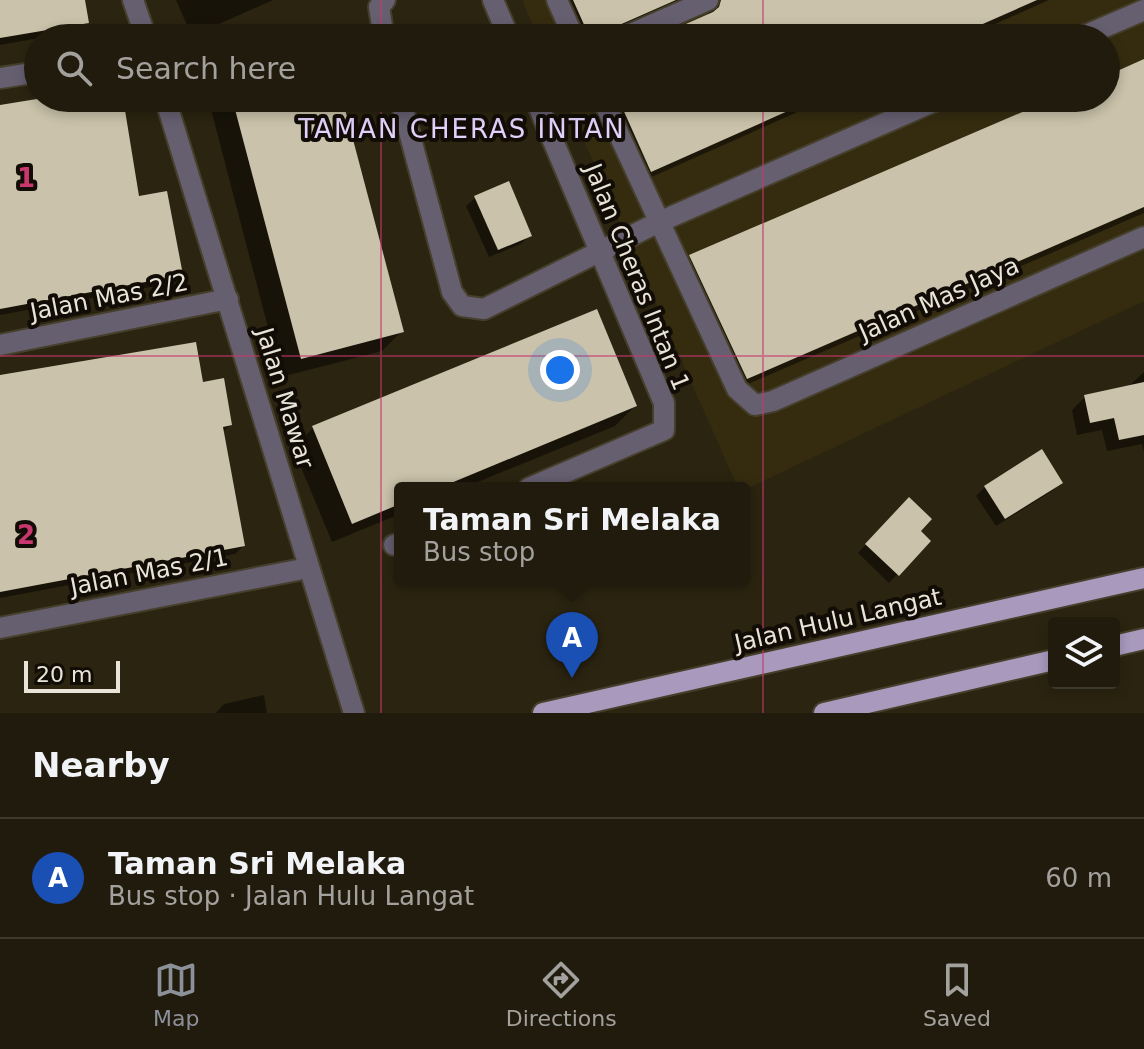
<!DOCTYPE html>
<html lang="en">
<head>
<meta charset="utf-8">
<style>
	:root { --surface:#201b0c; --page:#2d281a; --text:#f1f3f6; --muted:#a2a19d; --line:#3d392d; --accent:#8c9099 }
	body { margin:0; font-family:"DejaVu Sans",sans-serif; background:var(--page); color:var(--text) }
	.controls { position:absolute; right:24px; bottom:24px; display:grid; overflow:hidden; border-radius:8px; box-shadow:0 4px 12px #0003 }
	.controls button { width:72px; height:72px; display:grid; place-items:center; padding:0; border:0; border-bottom:2px solid var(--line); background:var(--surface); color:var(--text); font:40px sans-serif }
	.scale { position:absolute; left:24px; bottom:20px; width:96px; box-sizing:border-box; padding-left:8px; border:4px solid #e8e4d8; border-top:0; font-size:22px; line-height:28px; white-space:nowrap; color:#e8e4d8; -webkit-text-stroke:6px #110d06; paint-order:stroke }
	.you { position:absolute; left:560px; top:370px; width:28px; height:28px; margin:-20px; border:6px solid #fff; border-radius:50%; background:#1a73e8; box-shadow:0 0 0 12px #1a73e833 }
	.badge { display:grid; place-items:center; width:52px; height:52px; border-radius:50%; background:var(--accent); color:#fff; font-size:26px; font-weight:700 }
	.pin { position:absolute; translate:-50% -66px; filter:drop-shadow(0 2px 4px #0008) }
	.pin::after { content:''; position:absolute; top:42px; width:28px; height:24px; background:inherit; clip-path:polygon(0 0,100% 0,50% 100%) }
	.popup { position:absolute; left:394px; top:482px; width:356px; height:104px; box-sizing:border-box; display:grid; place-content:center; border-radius:8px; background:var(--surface); filter:drop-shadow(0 2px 6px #0005); font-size:26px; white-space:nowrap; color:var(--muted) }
	.popup b { font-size:30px; color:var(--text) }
	.popup::after { content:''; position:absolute; left:50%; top:100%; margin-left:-16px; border:16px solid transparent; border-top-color:var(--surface) }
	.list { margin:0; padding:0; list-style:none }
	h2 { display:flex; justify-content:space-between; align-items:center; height:104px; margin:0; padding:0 32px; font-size:34px }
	h2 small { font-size:26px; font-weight:400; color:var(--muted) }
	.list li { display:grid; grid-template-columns:52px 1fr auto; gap:24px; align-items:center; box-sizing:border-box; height:120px; padding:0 32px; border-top:2px solid var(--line) }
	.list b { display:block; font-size:30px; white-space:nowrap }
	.list p { margin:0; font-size:26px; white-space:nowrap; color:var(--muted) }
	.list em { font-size:26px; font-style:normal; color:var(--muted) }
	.icon { flex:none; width:44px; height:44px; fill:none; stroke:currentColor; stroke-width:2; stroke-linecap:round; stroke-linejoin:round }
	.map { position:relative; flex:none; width:1144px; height:713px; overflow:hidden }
	.search { position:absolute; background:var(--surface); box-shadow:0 4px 12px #0003; left:24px; right:24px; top:24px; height:88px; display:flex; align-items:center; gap:20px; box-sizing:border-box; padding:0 28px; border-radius:44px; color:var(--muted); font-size:30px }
	.sheet { height:224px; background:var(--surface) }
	nav { display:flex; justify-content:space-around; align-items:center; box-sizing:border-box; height:112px; border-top:2px solid var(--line); background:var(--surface); font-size:22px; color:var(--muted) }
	nav a { display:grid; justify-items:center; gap:4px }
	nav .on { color:var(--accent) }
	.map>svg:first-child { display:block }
</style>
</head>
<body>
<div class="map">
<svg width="1144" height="713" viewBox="0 0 1144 713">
	<rect width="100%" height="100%" fill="#2b2410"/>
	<polygon fill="#352c10" points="522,0 1144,0 1144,301 744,490 738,488 565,98 1106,98 1106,38 538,38"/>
	<g fill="#0007">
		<polygon points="0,0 83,0 87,22 78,31 0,45"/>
		<polygon points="176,0 273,0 192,36"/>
		<polygon points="556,0 688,0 609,35 608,38 573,38"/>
		<polygon points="690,0 1049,0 964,38 659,38 708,17 708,9"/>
		<polygon points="1144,61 1144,213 734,390 678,270 690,257 1058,98 1106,98 1106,77"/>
		<polygon points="54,98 121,98 138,198 181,274 172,283 0,315 0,107"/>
		<polygon points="208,98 340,98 402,331 382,351 281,377"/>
		<polygon points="600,98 829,98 638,183"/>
		<polygon points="475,198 530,235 521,244 489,257 466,206"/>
		<polygon points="596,312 635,406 615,426 463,488 400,488 400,514 332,542 293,448 313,428"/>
		<polygon points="1144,372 1144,452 1142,444 1107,451 1102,430 1077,435 1072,410 1085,397 1129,386"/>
		<polygon points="0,377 202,384 230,425 222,433 243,546 235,554 0,598"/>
		<polygon points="1061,482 1052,491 996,526 976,496 985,487"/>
		<polygon points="909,500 918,532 929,542 889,583 858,553"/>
		<polygon points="264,695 267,713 216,713 224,704"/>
	</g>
	<g fill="#cac2aa">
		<polygon points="0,0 85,0 89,23 0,38"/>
		<polygon points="573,0 676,0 617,26 611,31 609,38 590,38"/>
		<polygon points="721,0 1037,0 951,38 654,38 713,12 719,7"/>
		<polygon points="1144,59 1144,207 747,379 689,255 1055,98 1106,98 1106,76"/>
		<polygon points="43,98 123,98 139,196 167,191 183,275 0,309 0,105"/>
		<polygon points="232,98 342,98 404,332 301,359"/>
		<polygon points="618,98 817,98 651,172"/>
		<polygon points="509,181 532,236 498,250 474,196"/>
		<polygon points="597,309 637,406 439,488 400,488 400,504 352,524 312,426"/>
		<polygon points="196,342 203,382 224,378 232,425 223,427 245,546 0,592 0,375"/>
		<polygon points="1144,382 1144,435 1119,440 1114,418 1090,423 1084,395"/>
		<polygon points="1042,449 1063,483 1005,519 984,486"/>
		<polygon points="909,497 932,519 921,531 931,541 899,576 865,544"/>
	</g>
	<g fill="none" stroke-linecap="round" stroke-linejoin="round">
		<g stroke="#453f2c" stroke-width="24">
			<g id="minor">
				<polyline points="133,0 146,38"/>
				<polyline points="493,0 509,38"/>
				<polyline points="557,0 574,38"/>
				<polyline points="384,38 379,7 385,0"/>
				<polyline points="622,38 708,0"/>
				<polyline points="1079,38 1144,10"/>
				<polyline points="0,78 38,72"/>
				<polyline points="165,98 354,713"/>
				<polyline points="400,98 452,292 462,306 484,309 659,222 942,98"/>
				<polyline points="602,98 737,389 755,405 773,401 1144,237"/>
				<polyline points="0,345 228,299"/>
				<polyline points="529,488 664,430 664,403 535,98"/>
				<polyline points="394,545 400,543"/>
				<polyline points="0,628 308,568"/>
			</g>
		</g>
		<g stroke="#453f2c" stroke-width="24">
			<g id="major">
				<polyline points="1114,646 1144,639"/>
				<polyline points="543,713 1144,578"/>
				<polyline points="824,713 1054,660"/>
			</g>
		</g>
		<use href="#minor" stroke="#665f70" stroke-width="20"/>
		<use href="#major" stroke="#a899bd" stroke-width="20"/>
	</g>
	<path fill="none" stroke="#c8376e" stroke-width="2" stroke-opacity="0.55" d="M381 0V38M763 0V38M381 98V713M763 98V713M0 356H1144"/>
	<g text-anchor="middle" stroke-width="8" stroke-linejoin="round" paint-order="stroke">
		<g font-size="24" fill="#e8e4d8" stroke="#110d06">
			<text transform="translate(637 277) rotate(68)" y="8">Jalan Cheras Intan 1</text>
			<text transform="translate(109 297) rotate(-11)" y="8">Jalan Mas 2/2</text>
			<text transform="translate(939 299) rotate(-24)" y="8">Jalan Mas Jaya</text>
			<text transform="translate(285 398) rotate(73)" y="8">Jalan Mawar</text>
			<text transform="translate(149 572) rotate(-11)" y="8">Jalan Mas 2/1</text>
			<text transform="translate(838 620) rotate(-13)" y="8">Jalan Hulu Langat</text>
		</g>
		<g font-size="26" letter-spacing="2" fill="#e2d1fb" stroke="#110d06">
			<text x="462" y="138">TAMAN CHERAS INTAN</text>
		</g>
	</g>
	<g font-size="26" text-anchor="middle" font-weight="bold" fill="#c8376e" stroke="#110d06" stroke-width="8" stroke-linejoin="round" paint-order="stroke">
		<text x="26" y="187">1</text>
		<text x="26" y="544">2</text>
	</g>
</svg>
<div class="controls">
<button><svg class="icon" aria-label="layers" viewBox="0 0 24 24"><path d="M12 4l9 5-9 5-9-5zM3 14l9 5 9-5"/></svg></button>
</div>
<div class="scale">20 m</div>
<div class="you"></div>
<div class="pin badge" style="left:572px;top:678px;background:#1a4fb4">A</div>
<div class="popup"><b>Taman Sri Melaka</b>Bus stop</div>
<div class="search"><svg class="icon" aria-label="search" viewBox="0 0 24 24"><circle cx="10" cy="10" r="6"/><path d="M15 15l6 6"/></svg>Search here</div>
</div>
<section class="sheet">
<h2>Nearby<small></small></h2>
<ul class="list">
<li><span class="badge" style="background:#1a4fb4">A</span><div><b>Taman Sri Melaka</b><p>Bus stop · Jalan Hulu Langat</p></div><em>60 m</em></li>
</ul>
</section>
<nav>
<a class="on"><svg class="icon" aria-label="map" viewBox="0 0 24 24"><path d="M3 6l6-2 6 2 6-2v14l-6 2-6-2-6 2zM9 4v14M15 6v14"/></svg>Map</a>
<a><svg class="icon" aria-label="directions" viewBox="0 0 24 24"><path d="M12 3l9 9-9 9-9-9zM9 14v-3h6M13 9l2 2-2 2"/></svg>Directions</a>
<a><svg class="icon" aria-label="saved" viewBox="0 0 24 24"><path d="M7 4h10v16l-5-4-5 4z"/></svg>Saved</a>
</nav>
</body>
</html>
